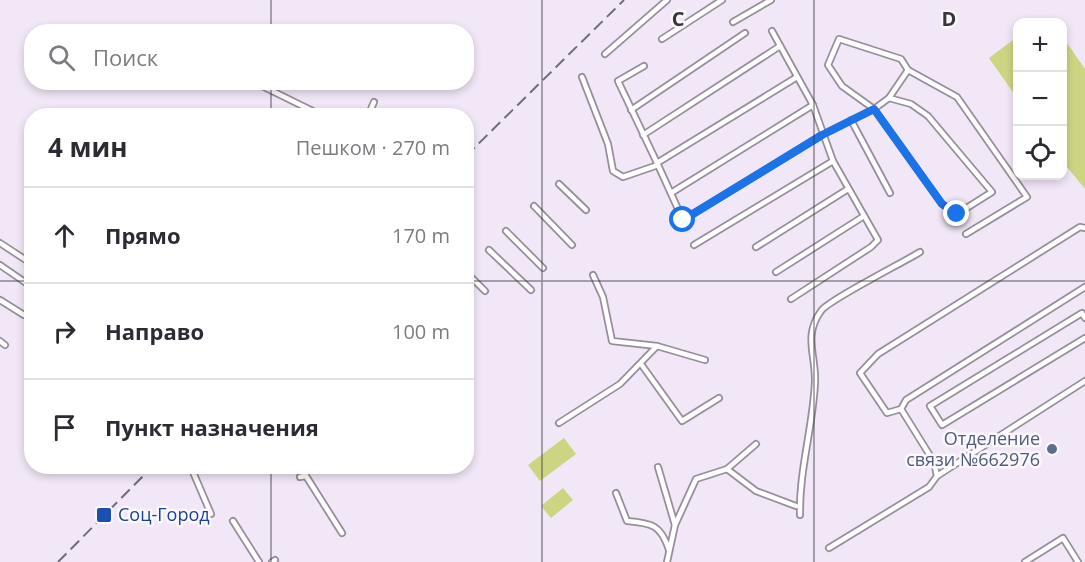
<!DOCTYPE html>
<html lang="ru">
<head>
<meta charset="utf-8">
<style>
	:root { --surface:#fff; --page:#f2f2f3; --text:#2b2b33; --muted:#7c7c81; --line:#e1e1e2 }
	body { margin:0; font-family:"Open Sans",sans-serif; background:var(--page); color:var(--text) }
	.controls { position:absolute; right:18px; top:18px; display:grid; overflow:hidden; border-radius:12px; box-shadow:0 3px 9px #0003 }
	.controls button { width:54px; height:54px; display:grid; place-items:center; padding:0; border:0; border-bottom:2px solid var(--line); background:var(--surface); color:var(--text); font:30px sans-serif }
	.stop { position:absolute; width:18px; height:18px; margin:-14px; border:4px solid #1a73e8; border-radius:50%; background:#fff }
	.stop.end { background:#1a73e8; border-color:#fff; box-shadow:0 2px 6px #0008 }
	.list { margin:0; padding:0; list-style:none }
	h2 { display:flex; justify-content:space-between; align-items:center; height:78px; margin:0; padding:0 24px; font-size:26px }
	h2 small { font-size:20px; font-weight:400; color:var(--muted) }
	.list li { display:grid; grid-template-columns:39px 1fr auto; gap:18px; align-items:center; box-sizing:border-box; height:96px; padding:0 24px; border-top:2px solid var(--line) }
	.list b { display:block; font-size:22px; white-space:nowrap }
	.list em { font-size:20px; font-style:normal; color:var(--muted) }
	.icon { flex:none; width:33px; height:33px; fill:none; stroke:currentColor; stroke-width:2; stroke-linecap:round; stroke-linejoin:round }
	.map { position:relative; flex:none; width:1085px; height:562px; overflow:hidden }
	.search { position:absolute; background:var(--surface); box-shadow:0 3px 9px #0003; left:24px; top:24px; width:450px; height:66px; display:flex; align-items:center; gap:15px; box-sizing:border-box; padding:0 21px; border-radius:24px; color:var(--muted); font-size:22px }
	.panel { position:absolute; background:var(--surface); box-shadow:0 3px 9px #0003; left:24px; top:108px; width:450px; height:366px; border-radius:24px }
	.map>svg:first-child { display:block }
</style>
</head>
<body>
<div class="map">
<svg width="1085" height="562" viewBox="0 0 1085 562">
	<rect width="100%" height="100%" fill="#f2e7f7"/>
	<g fill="#ced582">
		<polygon points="1062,36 1085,69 1085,189 1063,162"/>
		<polygon points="1017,37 1017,98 989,58"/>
		<polygon points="564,438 576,454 540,481 528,465"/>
		<polygon points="563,488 573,500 551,518 541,506"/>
	</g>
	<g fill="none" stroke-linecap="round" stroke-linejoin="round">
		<g stroke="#978d9b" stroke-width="8">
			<g id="lane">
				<polyline points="733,22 771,0"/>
				<polyline points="772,31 813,105 833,161 878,240 871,247 791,299"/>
				<polyline points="662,39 722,0"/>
				<polyline points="605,54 667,0"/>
				<polyline points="644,66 618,81 658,165"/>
				<polyline points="582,77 608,144 613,171 623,177 658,165 683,220 822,135 874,109 889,98 908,70 957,97 1027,197 966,234"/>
				<polyline points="254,82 323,116"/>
				<polyline points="889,98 911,104 928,116 992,192 957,214 942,204 874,109 842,86 828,65 839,39 901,59 908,70"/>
				<polyline points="631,110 745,33"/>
				<polyline points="368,116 374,102"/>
				<polyline points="851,120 890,193"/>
				<polyline points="643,135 780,46"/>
				<polyline points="657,163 797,77"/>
				<polyline points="559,184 586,210"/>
				<polyline points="671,193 813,105"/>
				<polyline points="534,206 572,245"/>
				<polyline points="506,231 543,268"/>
				<polyline points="0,243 32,264"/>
				<polyline points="694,245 833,161"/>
				<polyline points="756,247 848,189"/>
				<polyline points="489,250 531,290"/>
				<polyline points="0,265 32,287"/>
				<polyline points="466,272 485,291"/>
				<polyline points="776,272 864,216"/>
				<polyline points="593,275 603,297 612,341 657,346"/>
				<polyline points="0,300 24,315"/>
				<polyline points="1085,318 1082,313 930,406 942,425 1085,338"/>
				<polyline points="0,341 5,345"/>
				<polyline points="641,364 682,421 719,398"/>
				<polyline points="901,409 887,413 860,373 878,354 1080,227 1085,228"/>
				<polyline points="559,423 620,384 657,346 705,360"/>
				<polyline points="296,466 306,476"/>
				<polyline points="658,467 675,525 667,562"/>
				<polyline points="727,469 756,491 796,506"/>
				<polyline points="193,472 211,514"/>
				<polyline points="937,476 1085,381"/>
				<polyline points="300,477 306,476 342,533"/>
				<path d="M616 493 627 521C652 523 661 525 669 550"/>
				<path d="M800 515C799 470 813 427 815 382 816 355 803 336 821 311 827 301 904 262 920 252"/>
				<polyline points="233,521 259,562"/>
				<polyline points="675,525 696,479 727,469 756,444"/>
				<polyline points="829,548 929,487 937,476 934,462 901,409 906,400 1085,287"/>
				<polyline points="272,562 275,560"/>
				<polyline points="1025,562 1063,538 1078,562"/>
			</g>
		</g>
		<use href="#lane" stroke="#fff" stroke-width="4.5"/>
		<g stroke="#736d76" stroke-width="2" stroke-dasharray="12 6" stroke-linecap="butt">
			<polyline points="466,156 624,0"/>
			<polyline points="58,562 153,466"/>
		</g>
	</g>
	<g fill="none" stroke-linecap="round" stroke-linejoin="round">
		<polyline stroke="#1a73e8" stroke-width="8" points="683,220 822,135 874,109 942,204 957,214"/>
	</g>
	<path fill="none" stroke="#38343a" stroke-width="1.5" stroke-opacity="0.55" d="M271 0V32M542 0V562M814 0V562M271 82V116M0 281H32M466 281H1085M271 466V562"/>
	<circle fill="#5c6f8a" stroke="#fbf7fd" stroke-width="2" cx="1052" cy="449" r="6"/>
	<rect fill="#1a4fb4" stroke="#fbf7fd" stroke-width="2" x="96" y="507" width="16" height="16" rx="3"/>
	<g text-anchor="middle" stroke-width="5" stroke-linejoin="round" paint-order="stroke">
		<g font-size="18" fill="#4e5e75" stroke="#fbf7fd" text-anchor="end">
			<text x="1040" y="445">Отделение<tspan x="1040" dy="21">связи №662976</tspan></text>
		</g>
		<g font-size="18" fill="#164399" stroke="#fbf7fd" text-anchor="start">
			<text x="118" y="521">Соц-Город</text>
		</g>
	</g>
	<g font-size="20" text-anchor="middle" font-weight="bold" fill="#38343a" stroke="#fbf7fd" stroke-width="5" stroke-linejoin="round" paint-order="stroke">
		<text x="678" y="26">C</text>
		<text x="949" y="26">D</text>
	</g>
</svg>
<div class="controls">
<button>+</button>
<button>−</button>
<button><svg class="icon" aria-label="locate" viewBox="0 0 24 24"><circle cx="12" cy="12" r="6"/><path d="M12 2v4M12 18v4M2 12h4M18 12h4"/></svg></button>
</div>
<div class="stop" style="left:683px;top:220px"></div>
<div class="stop end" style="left:957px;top:214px"></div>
<div class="search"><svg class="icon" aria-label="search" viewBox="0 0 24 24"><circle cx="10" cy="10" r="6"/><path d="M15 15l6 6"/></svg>Поиск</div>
<section class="panel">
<h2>4 мин<small>Пешком · 270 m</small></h2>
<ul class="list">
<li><svg class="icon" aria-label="ahead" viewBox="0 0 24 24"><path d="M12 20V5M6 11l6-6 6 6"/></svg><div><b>Прямо</b></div><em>170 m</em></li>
<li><svg class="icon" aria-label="right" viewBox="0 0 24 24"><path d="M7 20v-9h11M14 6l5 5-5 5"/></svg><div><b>Направо</b></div><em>100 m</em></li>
<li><svg class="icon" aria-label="arrive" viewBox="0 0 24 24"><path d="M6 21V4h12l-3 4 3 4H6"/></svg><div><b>Пункт назначения</b></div></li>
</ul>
</section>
</div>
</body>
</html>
